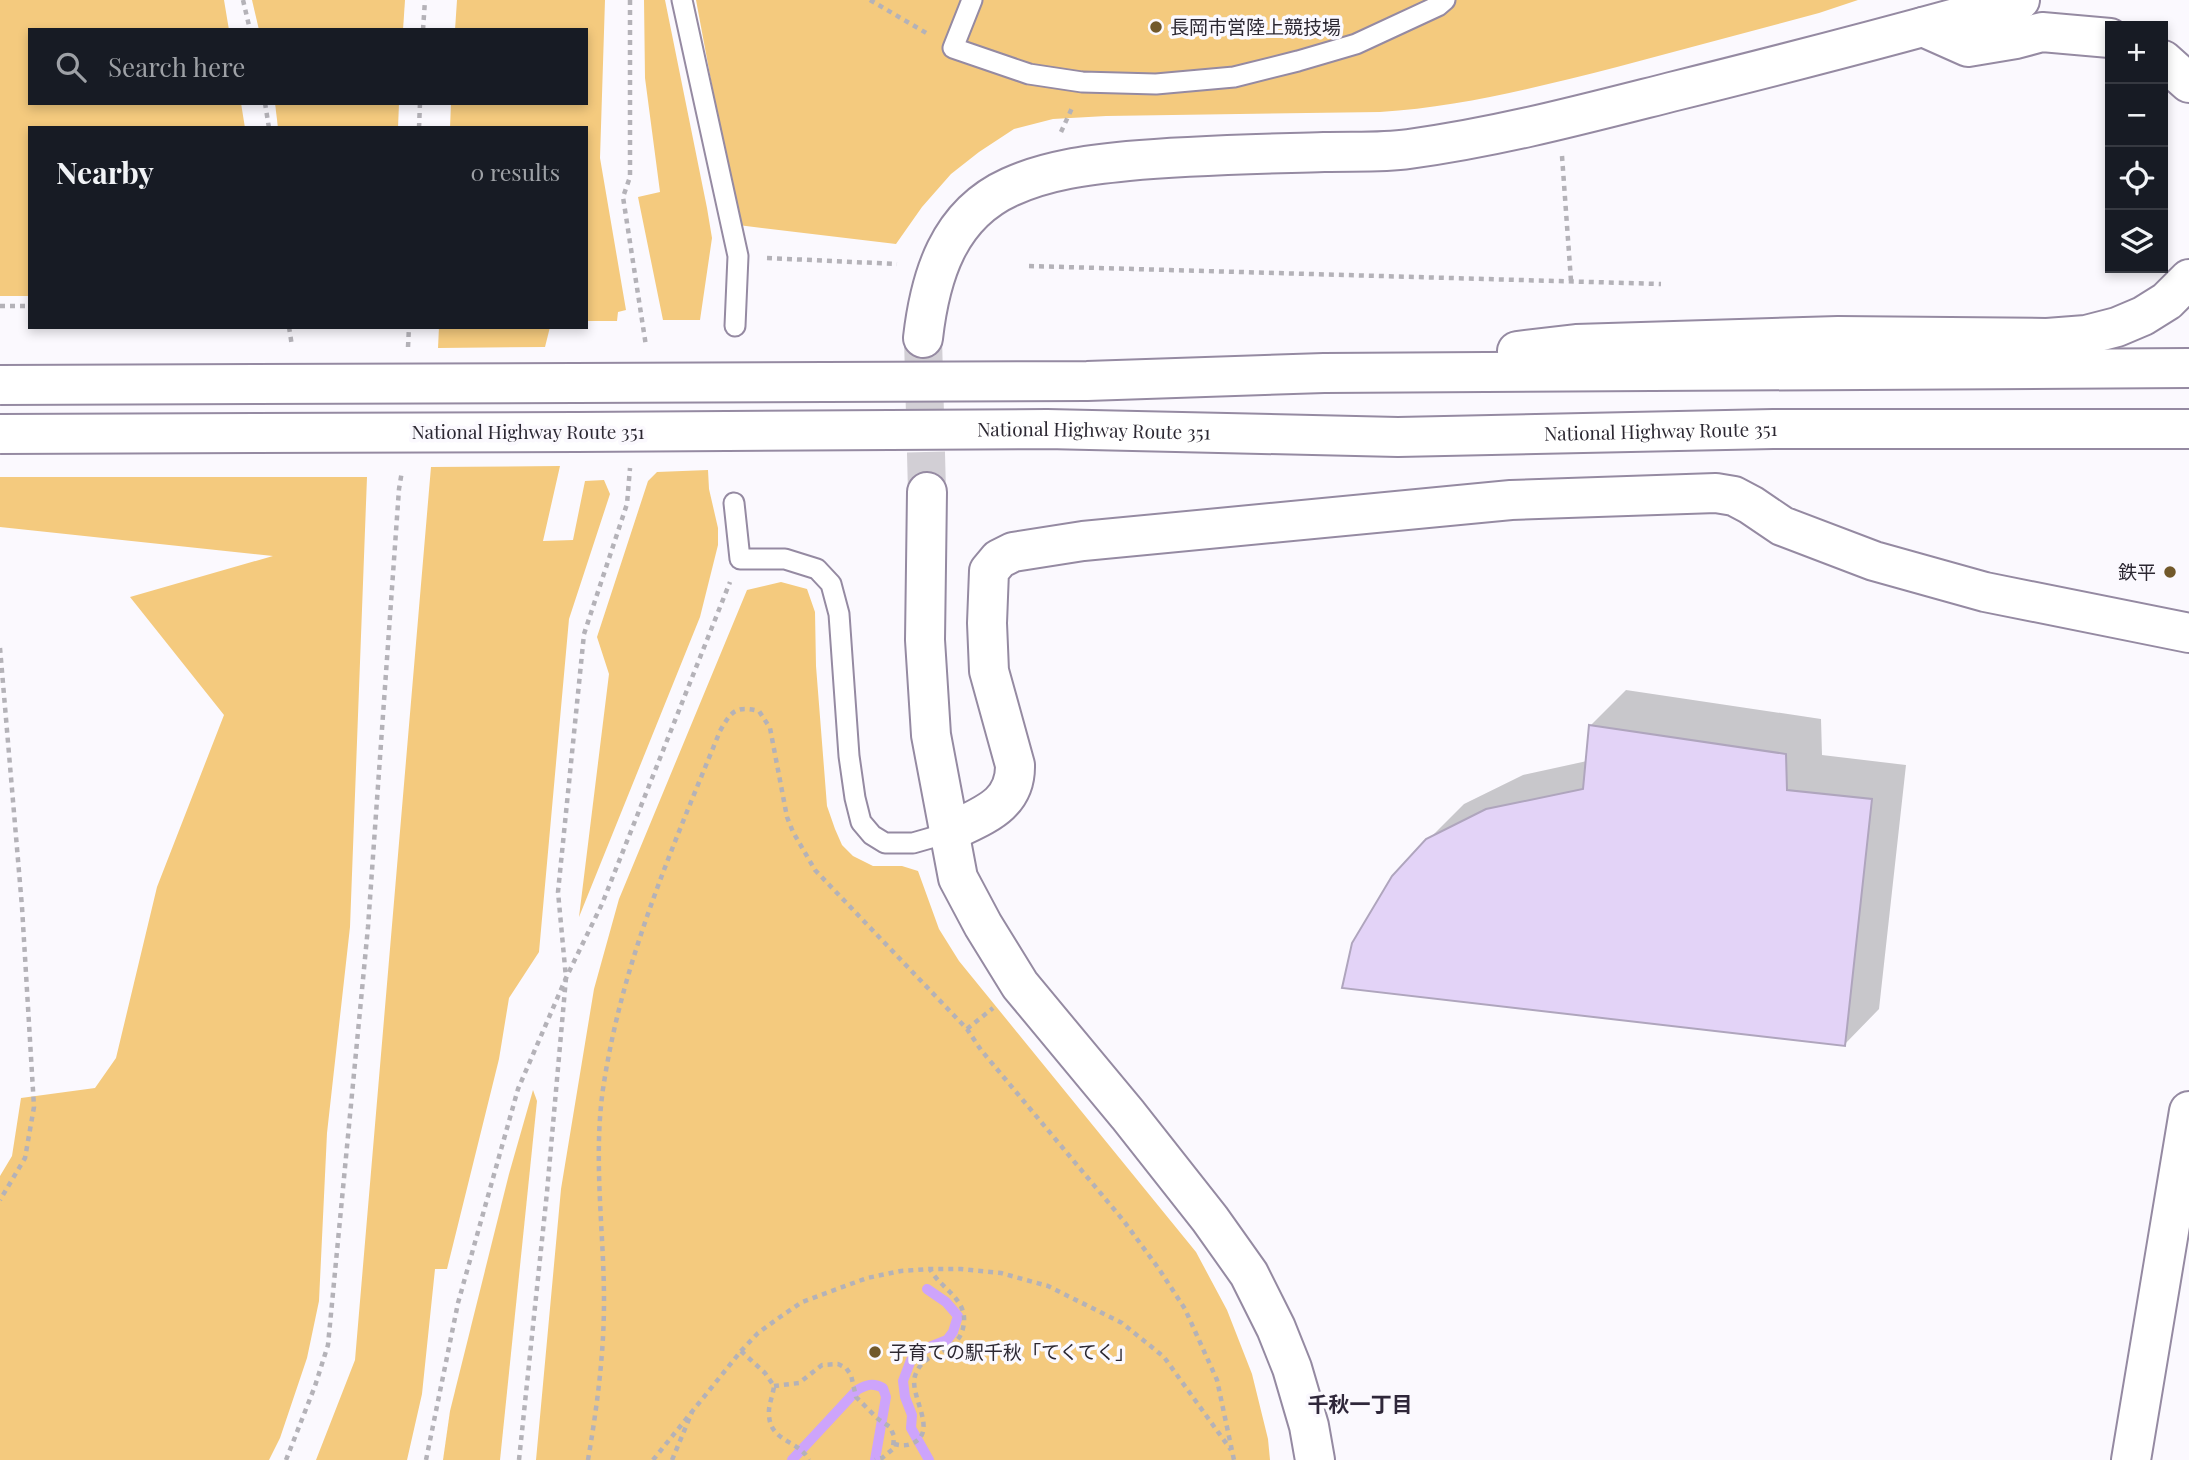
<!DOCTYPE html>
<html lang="en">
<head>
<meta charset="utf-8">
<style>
	:root { --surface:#171b24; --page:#242831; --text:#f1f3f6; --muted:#9ea1a6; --line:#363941 }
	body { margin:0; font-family:"Playfair Display","Noto Sans JP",serif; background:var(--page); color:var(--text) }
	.controls { position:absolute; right:21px; top:21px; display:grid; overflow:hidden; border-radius:0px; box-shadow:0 4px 10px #0003 }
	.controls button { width:63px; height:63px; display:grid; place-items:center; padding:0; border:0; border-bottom:2px solid var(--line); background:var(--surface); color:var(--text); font:35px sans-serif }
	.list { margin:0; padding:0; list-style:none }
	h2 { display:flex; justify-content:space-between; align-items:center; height:91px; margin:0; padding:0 28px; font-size:30px }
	h2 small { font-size:23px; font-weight:400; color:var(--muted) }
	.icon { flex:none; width:38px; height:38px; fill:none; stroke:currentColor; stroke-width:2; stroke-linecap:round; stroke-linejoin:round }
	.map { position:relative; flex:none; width:2189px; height:1460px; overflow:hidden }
	.search { position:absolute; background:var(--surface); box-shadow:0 4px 10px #0003; left:28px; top:28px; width:560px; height:77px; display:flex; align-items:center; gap:18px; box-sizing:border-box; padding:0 24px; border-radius:0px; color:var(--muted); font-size:26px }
	.panel { position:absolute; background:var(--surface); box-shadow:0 4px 10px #0003; left:28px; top:126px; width:560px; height:203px; border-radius:0px }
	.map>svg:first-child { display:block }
</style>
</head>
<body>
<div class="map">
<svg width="2189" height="1460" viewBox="0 0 2189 1460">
	<rect width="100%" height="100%" fill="#fbf9fe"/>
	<g fill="#f4ca7e">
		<polygon points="0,0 224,0 229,30 30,30 30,103 241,103 245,128 30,128 30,296 0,296"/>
		<polygon points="252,0 405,0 403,30 259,30"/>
		<polygon points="457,0 605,0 600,158 626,310 618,312 617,321 588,321 586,128 450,128 451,103 586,103 586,30 455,30"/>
		<polygon points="644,0 665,0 707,208 712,238 700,320 663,320 638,197 660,192 645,78"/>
		<path d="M696 0H1858L1819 13C1752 31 1684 49 1617 67 1538 87 1461 107 1380 112L1106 116 1053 119 1014 129 979 152 951 174 922 207 896 244 738 225Z"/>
		<polygon points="275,103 399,103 398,128 278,128"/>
		<polygon points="439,327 550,327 545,347 438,348"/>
		<polygon points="560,466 543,541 573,540 585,481 604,480 610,494 569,619 539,952 509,998 499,1059 447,1269 435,1269 422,1394 407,1460 316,1460 355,1360 431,467"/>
		<polygon points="708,470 709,489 718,528 718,545 700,617 579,917 609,674 597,637 648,481 657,472"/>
		<polygon points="0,477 367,477 350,927 327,1133 319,1301 307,1358 280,1438 269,1460 0,1460 0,1176 12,1156 21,1098 95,1088 116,1058 157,887 224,715 130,597 273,556 0,527"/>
		<polygon points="781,582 807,589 815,612 816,666 827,806 835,829 842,845 853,856 873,866 902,866 918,871 939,929 959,961 1196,1252 1227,1310 1252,1374 1268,1439 1270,1460 536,1460 561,1189 594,989 619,899 747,590"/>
		<polygon points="533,1090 537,1101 500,1460 443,1460 450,1411 509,1174"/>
	</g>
	<polygon fill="#0003" points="1626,690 1821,719 1822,755 1906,765 1879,1009 1844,1045 1428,840 1464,804 1523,775 1587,761 1591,725"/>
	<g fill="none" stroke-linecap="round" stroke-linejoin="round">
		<g stroke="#cda4fb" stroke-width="10">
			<polyline points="927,1289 946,1302 958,1316 953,1332 947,1340 922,1350 911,1360 903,1381 905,1397 912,1415 911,1428 929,1460"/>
			<path d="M792 1460 857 1390C866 1385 873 1382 883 1388L886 1397 875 1460"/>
		</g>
	</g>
	<polygon fill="#e3d3f7" stroke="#afa5bd" stroke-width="2" points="1589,725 1786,754 1787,790 1872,799 1845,1046 1342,988 1352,943 1392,876 1426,839 1486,809 1583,789"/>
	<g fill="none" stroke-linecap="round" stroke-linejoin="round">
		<polyline stroke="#d2cfd5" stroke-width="38" stroke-dasharray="38 19" stroke-linecap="butt" points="923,338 927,492"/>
		<g stroke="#958aa2" stroke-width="23">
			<g id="lane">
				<polyline points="682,0 738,256 735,326"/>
				<polyline points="972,0 953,48 1029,74 1082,82 1156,84 1234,77 1298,61 1356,44 1438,6 1445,0"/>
				<polyline points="734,503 740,559 785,559 817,569 831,584 839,614 849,756 855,798 861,822 872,835 885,843 913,843 948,833"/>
			</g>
		</g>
		<g stroke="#958aa2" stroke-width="42">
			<path id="street" d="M948 833C980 816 1016 807 1015 765L989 671 987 623 989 571 999 559 1013 552 1083 541 1511 500 1716 493 1734 496 1751 505 1782 526 1874 561 1985 592 2189 633"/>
		</g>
		<g stroke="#958aa2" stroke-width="42">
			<g id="secondary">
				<path d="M923 338C930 277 948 215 1010 187 1047 170 1088 165 1128 161 1193 155 1259 154 1324 152 1352 151 1381 153 1409 149 1498 137 1584 114 1671 92 1788 63 1904 33 2020 0"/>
				<polyline points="927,492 925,640 931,735 958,878 983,925 1020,985 1128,1115 1210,1219 1249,1274 1276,1328 1292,1368 1309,1426 1315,1460"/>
				<polyline points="2131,1460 2189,1111"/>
			</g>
		</g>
		<g stroke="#958aa2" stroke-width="42">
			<g id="highway">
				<polyline points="1923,27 1968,47 2016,39 2042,32 2110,38"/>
				<polyline points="2163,60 2189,83"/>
				<polyline points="1517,351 1576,344 1838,336 2047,338 2086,335 2117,327 2143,316 2167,301 2189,279"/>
				<polyline points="575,383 1087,381 1324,373 2189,368"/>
				<path id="s1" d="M576 432 1047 429 1398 437 1773 429H2189"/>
			</g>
		</g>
		<g stroke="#b4b2b8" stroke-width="4.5" stroke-dasharray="5 5" stroke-linecap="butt">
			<polyline points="243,0 250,30"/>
			<polyline points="630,0 630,177 623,197 646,346"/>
			<polyline points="870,0 928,34"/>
			<polyline points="423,30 425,0"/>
			<polyline points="265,103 269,128"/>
			<polyline points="419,128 420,103"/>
			<polyline points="1061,132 1072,108"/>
			<polyline points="1562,156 1571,281"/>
			<polyline points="767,258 897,264"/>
			<polyline points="1029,266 1661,284"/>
			<polyline points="0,306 30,306"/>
			<polyline points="289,327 292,346"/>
			<polyline points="408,347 409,327"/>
			<polyline points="0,648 22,907 34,1107 25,1158 0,1200"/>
			<polyline points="967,1029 993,1008"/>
			<path d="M741 1351 765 1373 774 1386C773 1396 768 1405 769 1415 770 1442 799 1440 809 1460"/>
			<polyline points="774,1386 799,1383 822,1365 838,1364 846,1368 851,1375 856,1397 878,1419 890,1427 894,1436 893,1449 882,1458 875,1460"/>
			<path d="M894 1444C902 1446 908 1446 915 1442 937 1429 909 1395 915 1376 924 1347 961 1357 964 1322 966 1298 940 1288 930 1269"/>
			<polyline points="286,1460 315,1386 328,1345 368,927 399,489 402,471"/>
			<polyline points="426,1460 458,1303 518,1089 566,978 602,904 730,582"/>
			<polyline points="519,1460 547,1192 566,978 558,892 584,634 627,504 630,468"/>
			<path d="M588 1460C597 1407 604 1355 604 1301 604 1231 593 1160 603 1089 622 961 672 849 720 731 731 712 735 705 759 711L770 728 787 817 793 832 815 870 967 1029 981 1050 1123 1220 1159 1269 1185 1309 1217 1380 1234 1460"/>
			<polyline points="653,1460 741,1351 758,1333 780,1317 802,1302 867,1278 901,1271 929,1269 961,1269 1001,1273 1048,1286 1122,1323 1164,1357 1231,1450"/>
			<polyline points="672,1460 692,1412"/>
		</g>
		<use href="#lane" stroke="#fff" stroke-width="19"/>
		<use href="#street" stroke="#fff" stroke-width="38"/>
		<use href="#secondary" stroke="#fff" stroke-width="38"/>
		<use href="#highway" stroke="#fff" stroke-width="38"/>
		<g stroke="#958aa2" stroke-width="42" stroke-linecap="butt">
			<g id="highway-bridge">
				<polyline points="0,385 575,383"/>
				<polyline points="0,434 576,432"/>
			</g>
		</g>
		<use href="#highway-bridge" stroke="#fff" stroke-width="38"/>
	</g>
	<g fill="#72592a" stroke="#fbf9fe" stroke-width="2.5">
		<circle cx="1156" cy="27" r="7"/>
		<circle cx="2170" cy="572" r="7"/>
		<circle cx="875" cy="1352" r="7"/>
	</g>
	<g text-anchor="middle" stroke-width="7" stroke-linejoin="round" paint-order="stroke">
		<g font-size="19" fill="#2c2832" stroke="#fbf9fe" text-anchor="start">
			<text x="1170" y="34">長岡市営陸上競技場</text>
			<text x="2156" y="579" text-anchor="end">鉄平</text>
			<text x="889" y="1359">子育ての駅千秋「てくてく」</text>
		</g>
		<g font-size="19" fill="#2c2832" stroke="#fbf9fe">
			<text dy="7" stroke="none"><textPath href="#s1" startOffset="518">National Highway Route 351</textPath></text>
			<text x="528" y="439">National Highway Route 351</text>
			<text dy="7" stroke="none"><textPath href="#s1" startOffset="1085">National Highway Route 351</textPath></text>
		</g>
		<g font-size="21" font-weight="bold" fill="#2f273a" stroke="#fbf9fe">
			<text x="1360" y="1412">千秋一丁目</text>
		</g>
	</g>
</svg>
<div class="controls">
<button>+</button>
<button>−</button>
<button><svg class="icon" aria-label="locate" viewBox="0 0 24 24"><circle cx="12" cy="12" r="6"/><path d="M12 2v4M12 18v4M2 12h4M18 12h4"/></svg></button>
<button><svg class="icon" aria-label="layers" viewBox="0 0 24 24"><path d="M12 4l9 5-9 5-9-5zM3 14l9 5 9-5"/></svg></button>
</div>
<div class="search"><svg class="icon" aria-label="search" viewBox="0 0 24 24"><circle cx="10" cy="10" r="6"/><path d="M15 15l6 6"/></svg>Search here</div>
<section class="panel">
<h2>Nearby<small>0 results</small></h2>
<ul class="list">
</ul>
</section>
</div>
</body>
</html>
